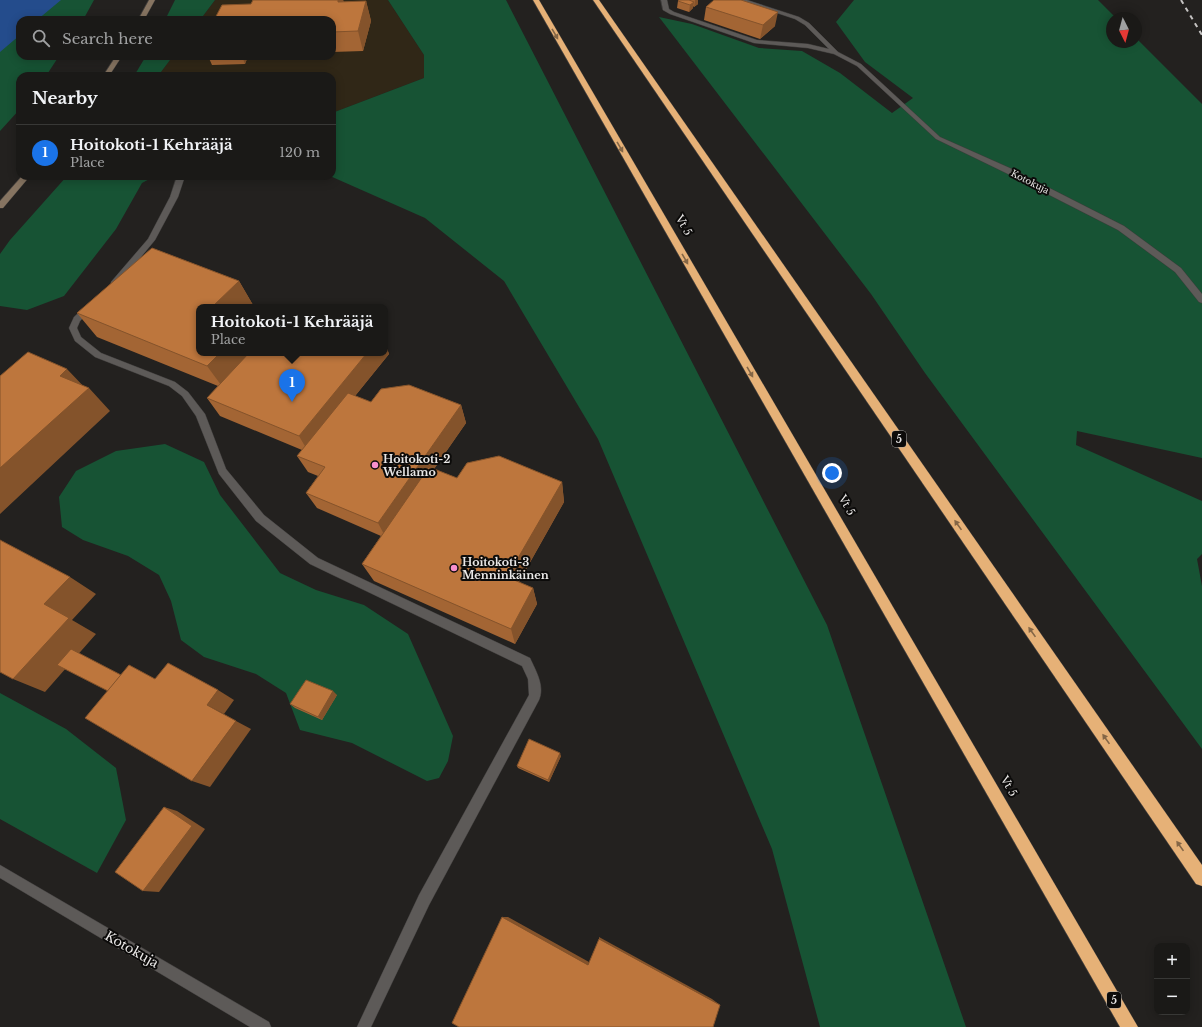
<!DOCTYPE html>
<html lang="en">
<head>
<meta charset="utf-8">
<style>
	:root { --surface:#1a1917; --page:#232220; --text:#f1f3f6; --muted:#9fa0a1; --line:#383836; --accent:#1a73e8 }
	body { margin:0; font-family:"Libre Baskerville",serif; background:var(--page); color:var(--text) }
	.controls { position:absolute; right:12px; bottom:12px; display:grid; overflow:hidden; border-radius:8px; box-shadow:0 2px 10px #0003 }
	.controls button { width:36px; height:36px; display:grid; place-items:center; padding:0; border:0; border-bottom:1px solid var(--line); background:var(--surface); color:var(--text); font:20px sans-serif }
	.compass { position:absolute; left:1106px; top:12px; width:36px; height:36px; border-radius:50%; background:var(--surface); box-shadow:0 2px 10px #0003; rotate:174deg }
	.you { position:absolute; left:832px; top:473px; width:14px; height:14px; margin:-10px; border:3px solid #fff; border-radius:50%; background:#1a73e8; box-shadow:0 0 0 6px #1a73e833 }
	.badge { display:grid; place-items:center; width:26px; height:26px; border-radius:50%; background:var(--accent); color:#fff; font-size:13px; font-weight:700 }
	.pin { position:absolute; translate:-50% -33px; filter:drop-shadow(0 1px 2px #0008) }
	.pin::after { content:''; position:absolute; top:21px; width:14px; height:12px; background:inherit; clip-path:polygon(0 0,100% 0,50% 100%) }
	.popup { position:absolute; left:196px; top:304px; width:192px; height:52px; box-sizing:border-box; display:grid; place-content:center; border-radius:8px; background:var(--surface); filter:drop-shadow(0 1px 3px #0005); font-size:13px; white-space:nowrap; color:var(--muted) }
	.popup b { font-size:15px; color:var(--text) }
	.popup::after { content:''; position:absolute; left:50%; top:100%; margin-left:-8px; border:8px solid transparent; border-top-color:var(--surface) }
	.list { margin:0; padding:0; list-style:none }
	h2 { display:flex; justify-content:space-between; align-items:center; height:52px; margin:0; padding:0 16px; font-size:17px }
	h2 small { font-size:13px; font-weight:400; color:var(--muted) }
	.list li { display:grid; grid-template-columns:26px 1fr auto; gap:12px; align-items:center; box-sizing:border-box; height:56px; padding:0 16px; border-top:1px solid var(--line) }
	.list b { display:block; font-size:15px; white-space:nowrap }
	.list p { margin:0; font-size:13px; white-space:nowrap; color:var(--muted) }
	.list em { font-size:13px; font-style:normal; color:var(--muted) }
	.icon { flex:none; width:22px; height:22px; fill:none; stroke:currentColor; stroke-width:2; stroke-linecap:round; stroke-linejoin:round }
	.map { position:relative; flex:none; width:1202px; height:1027px; overflow:hidden }
	.search { position:absolute; background:var(--surface); box-shadow:0 2px 10px #0003; left:16px; top:16px; width:320px; height:44px; display:flex; align-items:center; gap:10px; box-sizing:border-box; padding:0 14px; border-radius:12px; color:var(--muted); font-size:15px }
	.panel { position:absolute; background:var(--surface); box-shadow:0 2px 10px #0003; left:16px; top:72px; width:320px; height:108px; border-radius:12px }
	.map>svg:first-child { display:block }
</style>
</head>
<body>
<div class="map">
<svg width="1202" height="1027" viewBox="0 0 1202 1027">
	<rect width="100%" height="100%" fill="#23211f"/>
	<polygon fill="#302717" points="215,0 388,0 424,55 424,78 332,113 332,76 158,76 173,56 332,56 332,20 200,20"/>
	<g fill="#175334">
		<polygon points="0,0 94,0 83,20 20,20 20,56 59,56 46,76 20,76 20,109 0,131"/>
		<polygon points="175,0 215,0 200,20 165,20"/>
		<polygon points="388,0 506,0 827,625 966,1027 820,1027 772,849 598,439 504,281 425,218 330,176 332,176 332,113 424,78 424,55"/>
		<polygon points="854,0 1098,0 1116,18 1112,18 1112,42 1136,42 1136,38 1202,104 1202,458 1077,431 1076,445 1202,501 1202,554 1197,559 1202,586 1202,749 925,373 871,294 659,17 692,24 759,48 802,51 840,73 892,113 913,98 865,62 836,22"/>
		<polygon points="146,56 173,56 158,76 134,76"/>
		<polygon points="67,176 155,176 142,183 116,229 64,296 27,310 0,306 0,254 10,240"/>
		<polygon points="165,444 204,462 220,495 280,573 316,590 364,605 408,634 453,736 448,761 439,778 427,781 352,743 300,730 286,693 256,674 204,657 181,640 171,601 159,575 128,556 83,540 62,527 59,497 76,471 116,451"/>
		<polygon points="0,693 66,729 116,768 126,820 97,873 0,819"/>
	</g>
	<polygon fill="#244c8c" points="0,0 61,0 37,20 20,20 20,35 0,52"/>
	<g fill="none" stroke-linecap="round" stroke-linejoin="round">
		<g stroke="#3d3b3a" stroke-width="1">
			<g id="lane">
				<polygon points="661,0 667,0 669,9 674,12 757,40 808,44 829,49 805,25 795,19 738,0 747,0 799,17 809,23 838,52 861,64 940,137 1012,169 1124,226 1181,268 1202,294 1202,303 1199,302 1175,272 1118,230 1006,173 936,139 857,66 834,54 808,48 754,43 670,14 663,10"/>
				<polygon points="177,176 185,176 178,197 155,240 117,286 111,286 111,282 148,239 170,197"/>
				<path d="M89 304 93 307 80 321 77 328 81 337 101 353 175 382 188 392 205 414 226 469 264 515 318 558 530 658C536 671 545 686 539 700L429 905 371 1027H357L419 895 529 695 528 679 522 666 310 564 256 521 219 474 196 416 182 396 169 386 95 357 75 341 69 328 74 317Z"/>
			</g>
		</g>
		<g stroke="#3d3b3a" stroke-width="1">
			<polygon id="street" points="0,865 269,1022 271,1027 250,1027 0,878"/>
		</g>
		<g stroke="#3d3b3a" stroke-width="1">
			<g id="secondary">
				<polygon points="149,0 155,0 144,20 138,20"/>
				<polygon points="116,56 122,56 109,76 103,76"/>
				<polygon points="22,176 30,176 3,208 0,208 0,201"/>
			</g>
		</g>
		<g stroke="#3d3b3a" stroke-width="1">
			<g id="highway">
				<polygon points="533,0 539,0 1138,1027 1120,1027"/>
				<polygon points="593,0 599,0 1202,865 1202,886 1196,884"/>
			</g>
		</g>
		<use href="#lane" fill="#5d5a58" fill-rule="evenodd"/>
		<use href="#street" fill="#5d5a58" fill-rule="evenodd"/>
		<use href="#secondary" fill="#867461" fill-rule="evenodd"/>
		<use href="#highway" fill="#e6b177" fill-rule="evenodd"/>
		<polyline stroke="#c5c3c2" stroke-width="2" stroke-dasharray="4.5 4.5" stroke-linecap="butt" points="1181,0 1202,35"/>
	</g>
	<g fill="#a36534">
		<polygon points="253,0 343,0 344,2 366,1 371,21 363,51 332,52 332,20 251,4"/>
		<polygon points="679,0 698,0 698,4 694,7 693,6 693,8 689,12 677,8 678,1"/>
		<polygon points="706,7 775,26 760,39 704,20"/>
		<polygon points="208,56 248,56 245,64 212,65"/>
		<polygon points="152,248 239,281 253,305 251,307 199,307 199,353 385,353 385,343 389,354 355,396 371,402 381,389 409,385 461,405 466,423 434,469 457,478 467,463 499,456 562,482 564,502 519,582 533,588 537,604 515,644 374,581 362,564 381,536 317,508 306,493 318,476 308,472 297,456 302,450 220,416 207,398 218,386 97,337 77,313"/>
		<polygon points="337,695 322,720 295,708 290,704"/>
		<polygon points="561,756 549,782 518,768 517,766"/>
	</g>
	<g fill="#84532b">
		<polygon points="338,0 343,0 347,12 338,2"/>
		<polygon points="695,0 698,0 698,4 694,7"/>
		<polygon points="366,1 371,21 363,51 358,31"/>
		<polygon points="694,2 693,8 689,12 690,5"/>
		<polygon points="778,12 775,26 760,39 763,25"/>
		<polygon points="242,56 248,56 245,64"/>
		<polygon points="239,281 253,305 251,307 213,307 213,306"/>
		<polygon points="385,343 389,354 309,453 299,436 367,353 385,353"/>
		<polygon points="220,353 257,353 224,389 207,366"/>
		<polygon points="67,369 87,390 89,388 110,411 0,514 0,468 60,376"/>
		<polygon points="461,405 466,423 386,538 378,523"/>
		<polygon points="562,482 564,502 512,594 507,577"/>
		<polygon points="70,577 96,594 72,620 96,634 45,692 13,679 44,604"/>
		<polygon points="533,588 537,604 515,644 511,629"/>
		<polygon points="218,690 234,700 224,714 207,705"/>
		<polygon points="333,691 337,695 322,720 318,717"/>
		<polygon points="236,721 251,729 210,787 192,781"/>
		<polygon points="560,753 561,756 549,782 548,780"/>
		<polygon points="164,807 177,811 205,829 159,892 143,891"/>
		<polygon points="502,917 508,917 589,962 588,965"/>
		<polygon points="599,937 712,999 720,1005 599,939"/>
	</g>
	<g fill="#bd763d" stroke="#84532b">
		<polygon points="253,0 338,0 338,2 366,1 358,31 332,32 332,20 214,20 222,5 251,4"/>
		<polygon points="679,0 689,0 694,2 690,5 678,1"/>
		<polygon points="714,0 741,0 778,12 763,25 706,7"/>
		<polygon points="152,248 239,281 213,306 216,307 199,307 199,353 220,353 207,366 77,313"/>
		<polygon points="28,352 67,369 60,376 89,388 0,468 0,376"/>
		<polygon points="249,353 367,353 299,436 207,398"/>
		<polygon points="409,385 461,405 378,523 306,493 325,467 297,456 348,393 371,402 381,389"/>
		<polygon points="499,456 562,482 507,577 533,588 511,629 362,564 429,467 457,478 467,463"/>
		<polygon points="0,540 70,577 44,604 69,618 13,679 0,672"/>
		<polygon points="71,649 121,675 108,691 57,665"/>
		<polygon points="168,663 218,690 207,705 236,721 192,781 85,718 129,665 155,679"/>
		<polygon points="306,680 333,691 318,717 290,704"/>
		<polygon points="529,739 560,753 548,780 517,766"/>
		<polygon points="164,807 192,826 143,891 115,872"/>
		<polygon points="502,917 588,965 599,939 720,1005 713,1027 459,1027 452,1023"/>
	</g>
	<defs><path id="oneway-solid" d="M-6-.8H1V-3.2L6.5 0L1 3.2V.8H-6Z"/></defs>
	<g fill="#846646">
		<use href="#oneway-solid" transform="translate(555 34) rotate(60)"/>
		<use href="#oneway-solid" transform="translate(620 147) rotate(60)"/>
		<use href="#oneway-solid" transform="translate(685 259) rotate(60)"/>
		<use href="#oneway-solid" transform="translate(750 372) rotate(60)"/>
		<use href="#oneway-solid" transform="translate(958 525) rotate(-125)"/>
		<use href="#oneway-solid" transform="translate(1032 632) rotate(-125)"/>
		<use href="#oneway-solid" transform="translate(1106 739) rotate(-125)"/>
		<use href="#oneway-solid" transform="translate(1180 846) rotate(-125)"/>
	</g>
	<g fill="#f890cc" stroke="#0c0b0a" stroke-width="1.5">
		<circle cx="375" cy="465" r="4"/>
		<circle cx="454" cy="568" r="4"/>
	</g>
	<g text-anchor="middle" stroke-width="4" stroke-linejoin="round" paint-order="stroke">
		<g font-size="9" fill="#eae8e7" stroke="#0c0b0a">
			<text transform="translate(1030 182) rotate(27)" y="3">Kotokuja</text>
		</g>
		<g fill="#0c0b0a" stroke="#a7a6a5" stroke-width="1">
			<rect x="892" y="431" width="14" height="16" rx="3"/>
			<rect x="1107" y="992" width="14" height="16" rx="3"/>
		</g>
		<g font-size="10" font-weight="bold" fill="#eae8e7">
			<text x="899" y="443">5</text>
			<text x="1114" y="1004">5</text>
		</g>
		<g font-size="11" fill="#eae8e7" stroke="#0c0b0a">
			<text transform="translate(684 225) rotate(60)" y="4">Vt 5</text>
			<text transform="translate(847 505) rotate(60)" y="4">Vt 5</text>
			<text transform="translate(1009 786) rotate(60)" y="4">Vt 5</text>
		</g>
		<g font-size="11" font-weight="bold" fill="#eae8e7" stroke="#0c0b0a" text-anchor="start">
			<text x="383" y="463">Hoitokoti-2<tspan x="383" dy="13">Wellamo</tspan></text>
			<text x="462" y="566">Hoitokoti-3<tspan x="462" dy="13">Menninkäinen</tspan></text>
		</g>
		<g font-size="13" fill="#eae8e7" stroke="#0c0b0a">
			<text transform="translate(132 949) rotate(30)" y="5">Kotokuja</text>
		</g>
	</g>
</svg>
<div class="controls">
<button>+</button>
<button>−</button>
</div>
<svg class="compass" viewBox="-18 -18 36 36"><path d="M0-13l5 13h-10z" fill="#e53935"/><path d="M0 13l5-13h-10z" fill="#9fa0a1"/></svg>
<div class="you"></div>
<div class="pin badge" style="left:292px;top:402px">1</div>
<div class="popup"><b>Hoitokoti-1 Kehrääjä</b>Place</div>
<div class="search"><svg class="icon" aria-label="search" viewBox="0 0 24 24"><circle cx="10" cy="10" r="6"/><path d="M15 15l6 6"/></svg>Search here</div>
<section class="panel">
<h2>Nearby<small></small></h2>
<ul class="list">
<li><span class="badge">1</span><div><b>Hoitokoti-1 Kehrääjä</b><p>Place</p></div><em>120 m</em></li>
</ul>
</section>
</div>
</body>
</html>
